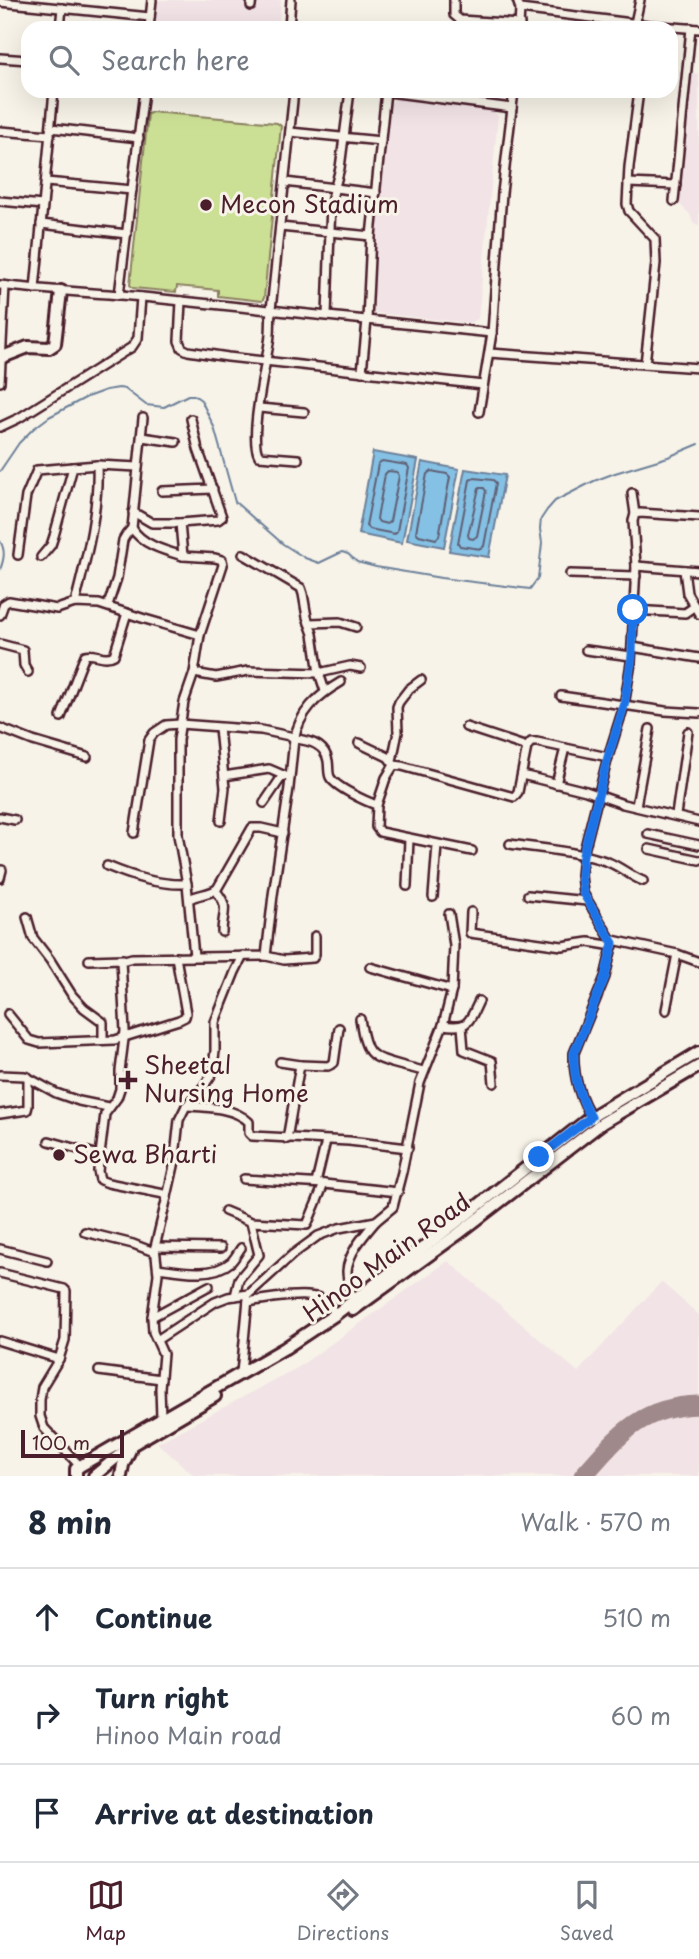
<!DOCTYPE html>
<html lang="en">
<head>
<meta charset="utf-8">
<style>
	:root { --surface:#fff; --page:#f2f2f3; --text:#1f2937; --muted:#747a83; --line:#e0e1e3; --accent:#4a1f2b }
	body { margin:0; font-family:"Playpen Sans",sans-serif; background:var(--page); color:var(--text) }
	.scale { position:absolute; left:21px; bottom:18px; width:103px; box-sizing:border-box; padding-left:7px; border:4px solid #4a1f2b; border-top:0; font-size:19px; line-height:24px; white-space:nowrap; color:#4a1f2b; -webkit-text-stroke:5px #f7f3e8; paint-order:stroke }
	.stop { position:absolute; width:21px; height:21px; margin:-16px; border:5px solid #1a73e8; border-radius:50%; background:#fff }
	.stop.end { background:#1a73e8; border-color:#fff; box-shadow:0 2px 7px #0008 }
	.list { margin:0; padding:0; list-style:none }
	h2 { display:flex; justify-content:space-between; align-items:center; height:91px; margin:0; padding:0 28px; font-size:30px }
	h2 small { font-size:23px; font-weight:400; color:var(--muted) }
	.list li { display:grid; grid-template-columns:46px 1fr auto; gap:21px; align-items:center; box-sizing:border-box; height:98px; padding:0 28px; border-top:2px solid var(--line) }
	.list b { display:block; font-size:26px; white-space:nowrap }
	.list p { margin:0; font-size:23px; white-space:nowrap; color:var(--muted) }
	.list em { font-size:23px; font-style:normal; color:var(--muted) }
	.icon { flex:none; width:38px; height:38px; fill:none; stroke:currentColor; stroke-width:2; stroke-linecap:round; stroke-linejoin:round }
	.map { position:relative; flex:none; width:699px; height:1476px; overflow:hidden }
	.search { position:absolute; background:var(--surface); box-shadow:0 7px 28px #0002; left:21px; right:21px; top:21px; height:77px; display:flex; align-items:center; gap:18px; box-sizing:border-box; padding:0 24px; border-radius:21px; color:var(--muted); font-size:26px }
	.sheet { height:385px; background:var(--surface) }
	nav { display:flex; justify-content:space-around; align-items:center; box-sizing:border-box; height:98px; border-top:2px solid var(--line); background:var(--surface); font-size:19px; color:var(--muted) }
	nav a { display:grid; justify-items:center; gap:4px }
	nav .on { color:var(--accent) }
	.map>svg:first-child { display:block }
</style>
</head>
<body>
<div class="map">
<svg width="699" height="1476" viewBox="0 0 699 1476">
	<rect width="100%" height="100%" fill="#f7f3e8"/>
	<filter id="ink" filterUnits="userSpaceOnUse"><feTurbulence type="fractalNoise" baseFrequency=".0143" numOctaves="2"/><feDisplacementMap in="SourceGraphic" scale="14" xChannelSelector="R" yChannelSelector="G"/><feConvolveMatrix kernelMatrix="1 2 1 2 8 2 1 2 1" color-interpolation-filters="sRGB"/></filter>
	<g filter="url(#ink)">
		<g fill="#f2e3e6">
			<polygon points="158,0 281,0 278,28 155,28"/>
			<polygon points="692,73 699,74 699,225 693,223 690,214 679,204"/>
			<polygon points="396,98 491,108 498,116 478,319 469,323 375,313 369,306 390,104"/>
			<polygon points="448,1261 578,1372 661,1282 699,1315 699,1476 195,1476 157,1443 297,1368"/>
		</g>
		<polygon fill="#cce095" stroke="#8b8060" stroke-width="2" points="152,112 277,123 281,126 264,298 262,301 218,296 218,290 177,286 176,292 133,288 130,285 148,114"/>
		<g fill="#84c1e4" stroke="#6d809a" stroke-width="2">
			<polygon points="373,452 418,460 402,543 358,534"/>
			<polygon points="422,462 459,469 444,547 407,540"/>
			<polygon points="465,469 505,475 489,557 449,551"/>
		</g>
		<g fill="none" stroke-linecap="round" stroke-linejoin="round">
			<g stroke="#616075" stroke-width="2">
				<polygon points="382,461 407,465 409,468 397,531 395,534 369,529 366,526 378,464"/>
				<polygon points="388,471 397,472 399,476 390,521 387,524 379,522 377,519 385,474"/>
				<polygon points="431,471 447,474 450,477 439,536 436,539 419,535 416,532 427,474"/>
				<polygon points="474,478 493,480 496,483 484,546 481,549 460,546 458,543 470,480"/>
				<polygon points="479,488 484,488 486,491 477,536 473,539 469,538 468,535"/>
			</g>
			<g stroke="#6d809a" stroke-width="2">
				<polyline points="0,471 19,443 33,429 49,417 87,397 106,390 119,388 125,389 146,405 164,407 188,395 194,395 201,400 214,427 235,502 283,544 305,558 319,563 342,552 348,554 357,562 376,567 441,578 530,589 538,578 542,543 540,529 541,519 547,510 555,501 594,481 615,473 668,457 699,444"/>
				<path d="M0 541C6 551 4 559 0 570"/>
			</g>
			<path stroke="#a0898a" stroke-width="19" d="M583 1476C619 1435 641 1406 699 1405"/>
			<g stroke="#4a1f2b" stroke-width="12">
				<g id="street">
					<polyline points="454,0 454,15 460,20 520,24"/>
					<polyline points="517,0 520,9 519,27"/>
					<polyline points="0,2 150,17"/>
					<polyline points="251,6 252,0"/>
					<polyline points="520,9 648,25 699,29"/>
					<polyline points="635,23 640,0"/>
					<polyline points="60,28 62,8"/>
					<polyline points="149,28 152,0"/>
					<polyline points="289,28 291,0"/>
					<polyline points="0,58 28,60"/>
					<path d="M294 91 271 310C270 321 271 332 269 343 266 365 248 439 259 456L298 459"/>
					<polyline points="381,91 512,108"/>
					<polyline points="639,91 629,167 627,204 629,211 655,239 656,263 645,364"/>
					<polyline points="51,128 139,138"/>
					<polyline points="0,131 50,135"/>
					<polyline points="290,132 381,141"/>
					<polyline points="46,182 132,190"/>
					<polyline points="285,182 376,193"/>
					<polyline points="628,183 676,185"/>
					<polyline points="0,201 43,205"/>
					<polyline points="674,201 691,28"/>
					<polyline points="41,224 127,234"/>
					<polyline points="280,227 371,236"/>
					<path d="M0 285C47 291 95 292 143 297 259 309 375 322 492 333"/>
					<polyline points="35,289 54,91"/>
					<polyline points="119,295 144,91"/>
					<polyline points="181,301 179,341 182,348 188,351 228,357 483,385"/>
					<polyline points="327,315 331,202 340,168 350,91"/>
					<polyline points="489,353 699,368"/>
					<polyline points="362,372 367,320 371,236 386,91"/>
					<polyline points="0,382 5,286"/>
					<polyline points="259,408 304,412"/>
					<polyline points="479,412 492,333 502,193 514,91"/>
					<path d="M143 418 132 528C142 545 166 551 183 556"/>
					<polyline points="191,419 198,449 222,517 218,520 180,523 183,556 215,558 222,560 223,565 200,635 194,673 184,702 178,740 178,835 187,884 194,956"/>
					<polyline points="0,427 19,418 132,347 138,338 141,297"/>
					<polyline points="142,437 176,442"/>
					<polyline points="162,491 213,489"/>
					<polyline points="632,493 635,514"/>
					<polyline points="133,512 152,523 180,523"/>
					<polyline points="243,554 301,588 303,594 307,617 313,634 319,673 325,691"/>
					<polyline points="18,555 26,496 37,470 97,465 138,467"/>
					<polyline points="41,557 51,545 54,536 73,467"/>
					<polyline points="636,566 699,571"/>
					<polyline points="684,570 687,593 699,614"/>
					<polyline points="570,574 636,576"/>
					<path d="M75 603C86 559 99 511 97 465"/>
					<polyline points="108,605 117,578 123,540 126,535 132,528"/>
					<polyline points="633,610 685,613 695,606"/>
					<polyline points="0,615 4,604 9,601 57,609 75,603 99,604 145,619 200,635"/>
					<polyline points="309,623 340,622 356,627"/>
					<polyline points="0,644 23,650 24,665 28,672"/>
					<polyline points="632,647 699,658"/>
					<polyline points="586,650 631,656"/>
					<polyline points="194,673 216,677 248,671 319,673 350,666 361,668"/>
					<polyline points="561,696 665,711 699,713"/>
					<path d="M61 717 85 655C95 652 104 661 114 655L127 613"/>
					<polyline points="466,727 527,747"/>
					<polyline points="0,728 33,741 87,757"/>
					<polyline points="219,728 225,788 221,821"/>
					<path d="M294 740C300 711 317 696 341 682"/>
					<polyline points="359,743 388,757 394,765"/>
					<polyline points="392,761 398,732 397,707 399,702 409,689 421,680"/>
					<polyline points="522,775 586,791 623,804 699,822"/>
					<polyline points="224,776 269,769 290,778"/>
					<polyline points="556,784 565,748"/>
					<polyline points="264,803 283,775"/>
					<polyline points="377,805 376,827 380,832 472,851"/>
					<polyline points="636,806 650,729"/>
					<polyline points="676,815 688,732"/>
					<polyline points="0,817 15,820"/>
					<polyline points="134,833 149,740 154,733 166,725 180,724 261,730 294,737"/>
					<polyline points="648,834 699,845"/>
					<path d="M510 844C542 849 577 851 608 862 621 867 630 876 643 881"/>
					<polyline points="649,849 699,860"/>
					<path d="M107 866C134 877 158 885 187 884"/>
					<polyline points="0,878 2,870"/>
					<polyline points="407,886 409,839"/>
					<path d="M215 890C231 907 222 913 222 932"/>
					<polyline points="528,895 587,901"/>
					<polyline points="433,897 437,845"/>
					<path d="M189 899C199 894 210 894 217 889L252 828H261L283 833"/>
					<polyline points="471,912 470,933 562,946 589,942 613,946"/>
					<polyline points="27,917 33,938 50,960 72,995 84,1008 103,1022 103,1040"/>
					<polyline points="613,940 677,954 699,962"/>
					<polyline points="266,956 284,960 313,958 315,954 315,936"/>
					<polyline points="89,960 123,959"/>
					<polyline points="370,967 452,990"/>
					<polyline points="666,1010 677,954"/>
					<polyline points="8,1014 29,1040 39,1043 115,1040 179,1020 185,1017 186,1013 176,957"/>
					<path d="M360 1019C362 1029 363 1043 370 1052 378 1062 410 1067 423 1071"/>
					<path d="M443 1025C469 1029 469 1022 479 1001"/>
					<polyline points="462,1026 464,1050 492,1061 494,1083"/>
					<polyline points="280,1062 300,1065 287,1139"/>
					<polyline points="300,1065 328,1066 334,1063 339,1028"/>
					<polyline points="0,1075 25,1076 56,1093 79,1101 108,1107"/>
					<path d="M186 1106C206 1107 234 1107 249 1122V1133L252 1136 349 1141 408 1148"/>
					<polyline points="0,1114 27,1110 28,1106 28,1077"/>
					<path d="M593 1119C580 1101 573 1075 574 1053L605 977 613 943 583 893 581 875 583 855 608 757 624 706 631 663 636 566 633 521 635 514 640 513 699 517"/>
					<polyline points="49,1141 99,1155"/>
					<polyline points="244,1179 324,1184 398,1192"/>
					<polyline points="316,1183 326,1141"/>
					<polyline points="167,1197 174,1166 179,1120 186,1106 204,1086 212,1074 215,1051 215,1022 235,972 243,956"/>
					<polyline points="225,1211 251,1222 307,1225 324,1184"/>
					<polyline points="85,1232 133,1244 154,1252"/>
					<polyline points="155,1247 221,1248"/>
					<polyline points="0,1249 47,1261"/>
					<path d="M158 1268C180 1271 212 1278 231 1262 235 1258 238 1252 241 1248"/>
					<polyline points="0,1273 64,1289 66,1291 65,1340 59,1359 42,1387 40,1400 40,1416 44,1428 80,1466"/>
					<polyline points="235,1296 239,1279 259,1255 251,1222"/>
					<path d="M353 1300C351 1291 347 1281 347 1271 348 1253 365 1234 376 1221"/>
					<path d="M248 1302C267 1299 302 1292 320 1298 327 1301 332 1309 336 1314"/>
					<polyline points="152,1317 209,1286"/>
					<polyline points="157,1340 215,1302 228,1297 249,1294 292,1255 318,1236 339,1228 376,1221 393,1207 402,1172 420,1083 443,1025 452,990 454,945 449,914"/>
					<polyline points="0,1341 59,1359"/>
					<polyline points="99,1371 161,1379"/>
					<polyline points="241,1373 248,1299"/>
					<path d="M161 1418 160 1388 163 1354 153 1332 152 1317 158 1274 155 1247 167 1197 164 1194 108 1183 100 1180 98 1171 105 1114 117 1098 120 1089V1071L125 1031 121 961 132 958 266 956 273 895 289 788 294 739C309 740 325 744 328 761 329 766 328 773 330 777 335 787 367 802 377 805L386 778 394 765 402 766 514 797 518 792 527 747 531 742H537L608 757"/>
				</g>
			</g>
			<g stroke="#4a1f2b" stroke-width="16">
				<g id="secondary">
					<polyline points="0,358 28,347 49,348 55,344 61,291"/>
					<polyline points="353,1310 458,1234 602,1123 699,1066"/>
					<polyline points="76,1476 76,1469 80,1466 285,1348 336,1314 466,1215 591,1117 699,1052"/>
					<polyline points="94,1476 133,1444 215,1396"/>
					<polyline points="121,1476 123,1465 130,1450"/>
				</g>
			</g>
			<use href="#street" stroke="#f7f3e8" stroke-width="7"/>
			<use href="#secondary" stroke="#f7f3e8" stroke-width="10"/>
		</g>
	</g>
	<g fill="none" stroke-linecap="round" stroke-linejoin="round" filter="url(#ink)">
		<path stroke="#1a73e8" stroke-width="9" d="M539 1157 591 1117C580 1098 573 1075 574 1053L605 977 613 943 583 893 581 875 583 855 608 757 624 706 632 656 633 610"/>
	</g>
	<g fill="#4a1f2b" stroke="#f7f3e8" stroke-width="2.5">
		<circle cx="206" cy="205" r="7"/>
		<path d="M124.5 1069.5h7v7h7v7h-7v7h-7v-7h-7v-7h7z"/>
		<circle cx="59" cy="1155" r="7"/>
	</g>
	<g text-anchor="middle" stroke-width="6" stroke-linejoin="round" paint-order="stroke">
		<g font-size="24" fill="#4a1f2b" stroke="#f7f3e8" text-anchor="start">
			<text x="220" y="213">Mecon Stadium</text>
			<text x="144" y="1074">Sheetal<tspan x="144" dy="28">Nursing Home</tspan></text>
			<text x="73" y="1163">Sewa Bharti</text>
		</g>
		<g font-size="24" fill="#4a1f2b" stroke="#f7f3e8">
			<text transform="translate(387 1258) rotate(-36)" y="8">Hinoo Main Road</text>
		</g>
	</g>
</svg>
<div class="scale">100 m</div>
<div class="stop" style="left:633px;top:610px"></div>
<div class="stop end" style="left:539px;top:1157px"></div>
<div class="search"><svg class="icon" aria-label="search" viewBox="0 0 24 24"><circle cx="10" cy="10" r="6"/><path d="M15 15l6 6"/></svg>Search here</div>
</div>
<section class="sheet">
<h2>8 min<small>Walk · 570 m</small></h2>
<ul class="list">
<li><svg class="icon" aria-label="ahead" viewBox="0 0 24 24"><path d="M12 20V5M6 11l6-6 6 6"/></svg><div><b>Continue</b></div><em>510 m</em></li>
<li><svg class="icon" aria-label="right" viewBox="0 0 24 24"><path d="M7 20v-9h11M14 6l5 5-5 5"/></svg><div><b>Turn right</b><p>Hinoo Main road</p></div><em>60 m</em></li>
<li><svg class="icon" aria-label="arrive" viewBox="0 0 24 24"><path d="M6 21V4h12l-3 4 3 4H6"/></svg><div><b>Arrive at destination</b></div></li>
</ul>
</section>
<nav>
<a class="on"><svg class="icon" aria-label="map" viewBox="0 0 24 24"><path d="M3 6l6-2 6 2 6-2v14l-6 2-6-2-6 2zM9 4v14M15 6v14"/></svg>Map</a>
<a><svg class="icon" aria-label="directions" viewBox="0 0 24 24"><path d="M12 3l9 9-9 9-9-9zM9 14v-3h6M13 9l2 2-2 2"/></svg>Directions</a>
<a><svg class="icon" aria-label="saved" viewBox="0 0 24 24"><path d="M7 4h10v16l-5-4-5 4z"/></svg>Saved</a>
</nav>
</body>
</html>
